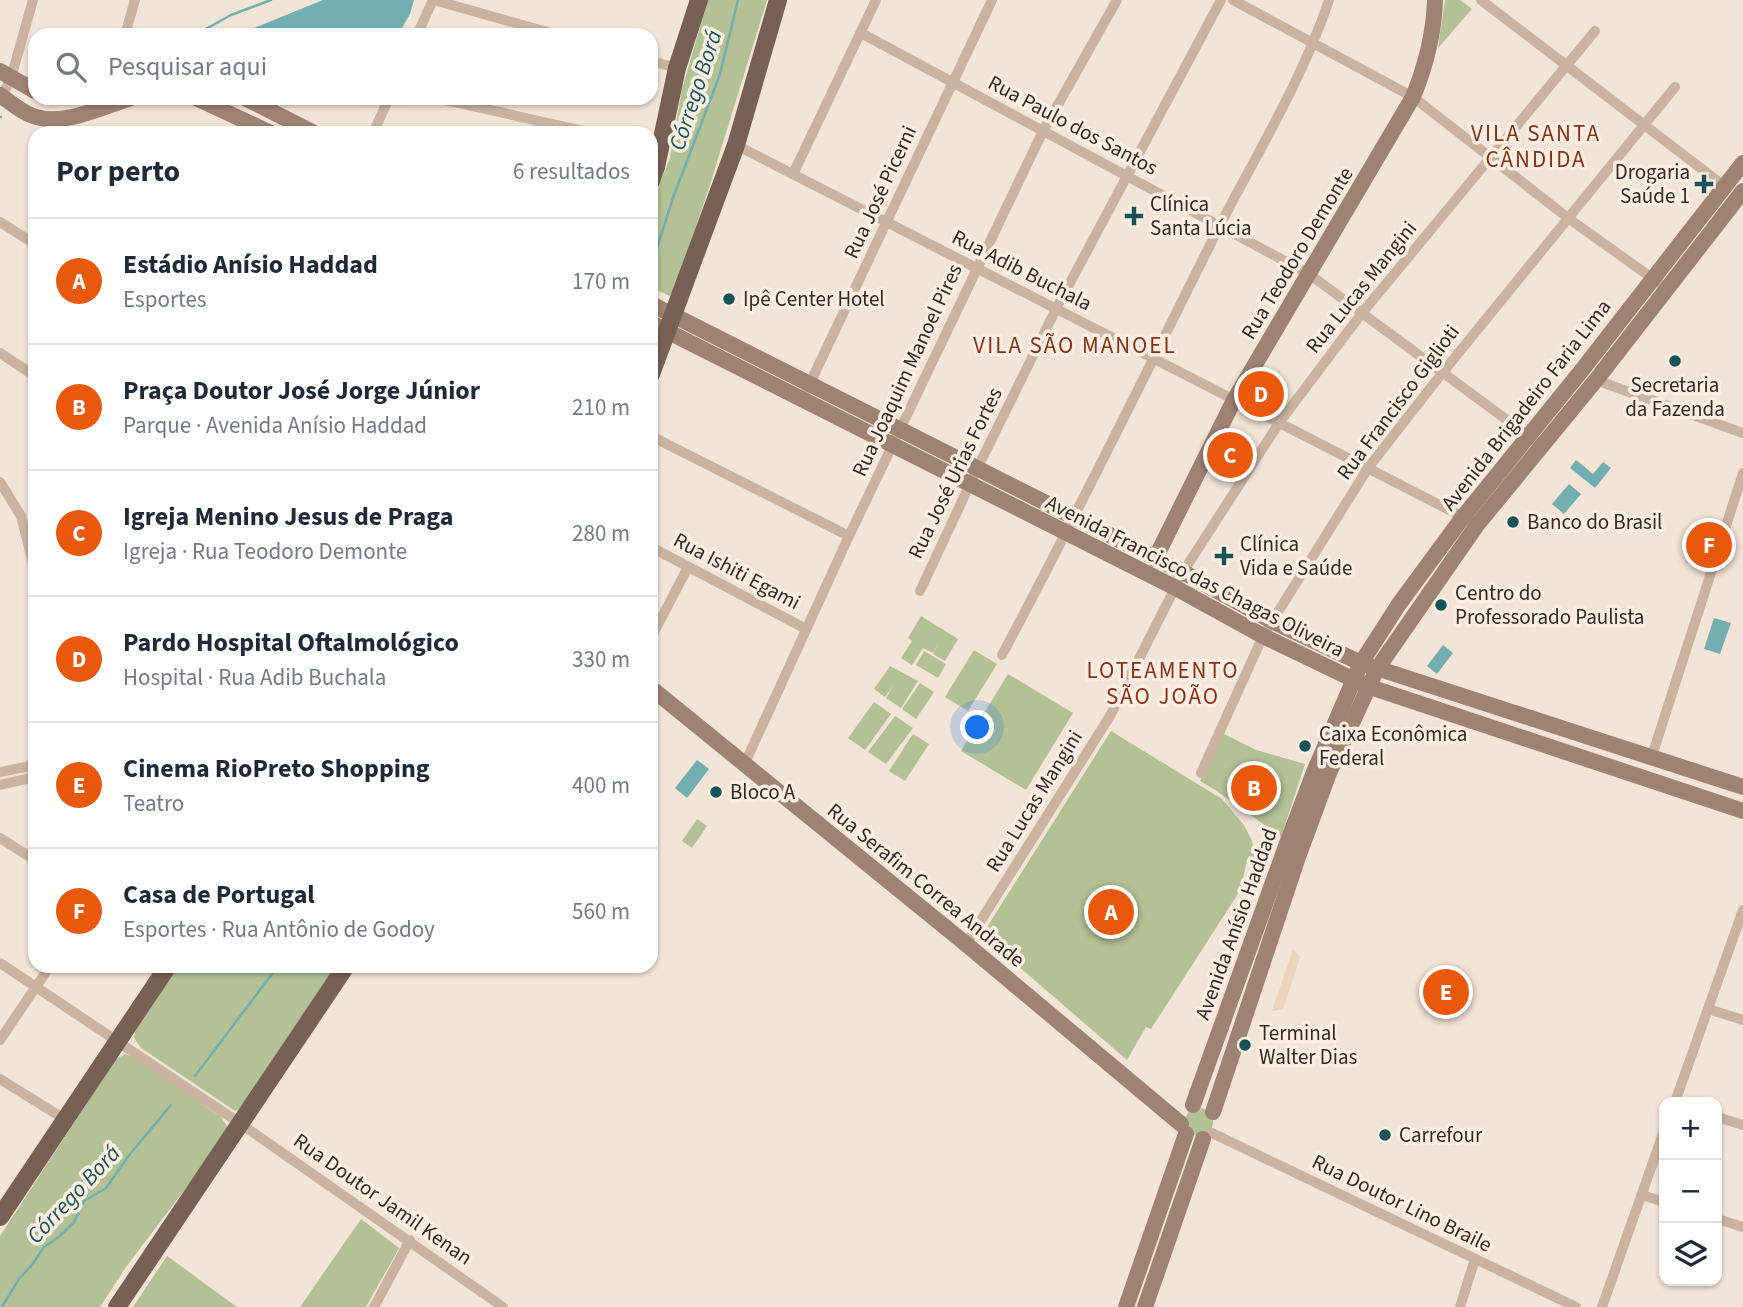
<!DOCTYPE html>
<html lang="pt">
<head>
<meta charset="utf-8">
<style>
	:root { --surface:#fff; --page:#f2f2f3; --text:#1f2937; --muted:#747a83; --line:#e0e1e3; --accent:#ea580c }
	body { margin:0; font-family:"Source Sans 3",sans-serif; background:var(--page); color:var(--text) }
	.controls { position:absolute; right:21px; bottom:21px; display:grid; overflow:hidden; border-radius:14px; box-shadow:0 2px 5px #0004 }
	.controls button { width:63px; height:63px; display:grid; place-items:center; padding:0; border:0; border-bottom:2px solid var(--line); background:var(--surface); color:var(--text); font:35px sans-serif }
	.you { position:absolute; left:978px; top:728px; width:24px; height:24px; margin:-18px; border:5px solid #fff; border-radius:50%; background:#1a73e8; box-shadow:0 0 0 10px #1a73e833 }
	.badge { display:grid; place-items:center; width:46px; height:46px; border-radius:50%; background:var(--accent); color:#fff; font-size:23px; font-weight:700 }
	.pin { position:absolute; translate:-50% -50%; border:4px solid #fff; box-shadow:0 2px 7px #0006 }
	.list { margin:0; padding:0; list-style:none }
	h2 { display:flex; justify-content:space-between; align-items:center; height:91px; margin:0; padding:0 28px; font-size:30px }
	h2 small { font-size:23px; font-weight:400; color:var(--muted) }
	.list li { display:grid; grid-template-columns:46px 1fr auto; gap:21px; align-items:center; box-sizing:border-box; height:126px; padding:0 28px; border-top:2px solid var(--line) }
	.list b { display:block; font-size:26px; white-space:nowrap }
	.list p { margin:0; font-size:23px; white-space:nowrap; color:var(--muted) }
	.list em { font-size:23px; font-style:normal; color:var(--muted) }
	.icon { flex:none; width:38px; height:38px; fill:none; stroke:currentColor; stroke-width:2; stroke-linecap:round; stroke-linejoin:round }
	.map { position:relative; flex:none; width:1743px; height:1307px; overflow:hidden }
	.search { position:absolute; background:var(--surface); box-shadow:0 2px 5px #0004; left:28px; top:28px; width:630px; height:77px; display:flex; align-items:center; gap:18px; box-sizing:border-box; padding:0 24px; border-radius:21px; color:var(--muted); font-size:26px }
	.panel { position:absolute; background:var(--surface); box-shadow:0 2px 5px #0004; left:28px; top:126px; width:630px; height:847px; border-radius:21px }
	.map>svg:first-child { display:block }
</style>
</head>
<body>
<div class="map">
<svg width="1743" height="1307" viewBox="0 0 1743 1307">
	<rect width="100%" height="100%" fill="#f2e4d6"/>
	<g fill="#b3c195">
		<polygon points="708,0 767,0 708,191 674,291 670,296 651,288 651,205 670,158 682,89"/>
		<polygon points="1445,0 1460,0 1472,9 1438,48"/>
		<polygon points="921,616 958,639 945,661 933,654 939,642 933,653 923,648 912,665 901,658 912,641 908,638"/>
		<polygon points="974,650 997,664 968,711 945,697"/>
		<polygon points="924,651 946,664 938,678 916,665"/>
		<polygon points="890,666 918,681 901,708 886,698 894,685 885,697 874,689"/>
		<polygon points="1008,674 1073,713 1026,790 961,751"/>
		<polygon points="920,683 934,692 916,719 902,709"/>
		<polygon points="874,702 891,714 865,750 848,738"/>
		<polygon points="895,716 913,728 886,764 868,752"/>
		<polygon points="1111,731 1222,799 1244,825 1252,841 1256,862 1246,864 1241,889 1151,1029 1146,1027 1127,1060 982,935"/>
		<path d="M1222 733 1256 750 1305 764 1281 837C1254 818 1228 797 1200 781Z"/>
		<polygon points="913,734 929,744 905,781 889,771"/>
		<polygon points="697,819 707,826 692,848 682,841"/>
		<polygon points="178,966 338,966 288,1036 249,1101 241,1109 235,1111 141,1048 134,1038 135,1032"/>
		<polygon points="125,1054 134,1057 221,1117 227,1126 226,1135 126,1267 100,1307 0,1307 0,1236 116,1059"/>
		<circle cx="1199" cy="1122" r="14"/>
		<polygon points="361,1219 399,1248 366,1307 300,1307"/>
		<polygon points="167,1256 237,1307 133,1307"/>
	</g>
	<polygon fill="#ebd5bb" points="1293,949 1300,957 1283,1009 1272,1011"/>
	<g fill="#73afb0">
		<polygon points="323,0 414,0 410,14 398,35 237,35"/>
		<polygon points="1576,460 1593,474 1603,462 1611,468 1595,488 1570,468"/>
		<polygon points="1569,484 1581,494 1564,514 1552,504"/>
		<polygon points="1714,618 1731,623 1720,654 1704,649"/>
		<polygon points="1443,645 1453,653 1437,674 1427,666"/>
		<polygon points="697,760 709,769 687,798 675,788"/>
	</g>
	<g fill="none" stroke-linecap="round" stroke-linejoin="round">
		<g stroke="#73afb0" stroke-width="2.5">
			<polyline points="195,35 231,15 271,0"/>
			<polyline points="0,117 1,117"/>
			<polyline points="651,267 673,198 720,74 738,0"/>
			<polyline points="195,1076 278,966"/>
			<polyline points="2,1307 19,1279 32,1265 44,1247 60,1236 74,1222 84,1201 106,1188 130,1154 171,1105"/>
		</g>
		<g stroke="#cab3a1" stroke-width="10">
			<polyline points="434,0 558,35"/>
			<polyline points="1233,0 1413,97 1568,218 1666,288"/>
			<polyline points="1481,0 1724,186"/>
			<polyline points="861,33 1309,274 1541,445"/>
			<polyline points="125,35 135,0"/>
			<polyline points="417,35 433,0"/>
			<polyline points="651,61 677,68"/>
			<polyline points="2,96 11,78 33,0"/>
			<polyline points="437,98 592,133"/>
			<polyline points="373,133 389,98"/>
			<polyline points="736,145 1469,520"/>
			<polyline points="793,174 876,0"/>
			<polyline points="0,222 35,244"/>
			<polyline points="0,353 35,376"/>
			<polyline points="1596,380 1743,433"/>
			<polyline points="802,400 992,0"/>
			<polyline points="651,436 849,536"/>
			<polyline points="0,482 21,516 35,571"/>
			<polyline points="651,547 806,629"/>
			<polyline points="920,591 977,469 1056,309 1221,0"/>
			<polyline points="651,638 688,567"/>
			<path d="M1002 655C1077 515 1147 371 1218 229 1257 153 1302 81 1329 0"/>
			<polyline points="1651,759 1743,473"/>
			<polyline points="745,763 849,536 1043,131 1117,0"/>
			<polyline points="0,772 35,765"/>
			<polyline points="1201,773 1263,636 1368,468 1443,372 1675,87"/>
			<polyline points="0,785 35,777"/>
			<polyline points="0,838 35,860"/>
			<polyline points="966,944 1110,716 1183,572 1279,423 1362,313 1595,31"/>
			<polyline points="0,963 241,1124 503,1307"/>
			<polyline points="1708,1009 1743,1020"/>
			<polyline points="0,1040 50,966"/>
			<polyline points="0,1079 66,1120"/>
			<polyline points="1675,1102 1743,910"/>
			<polyline points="1717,1117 1743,1125"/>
			<polyline points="1212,1133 1576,1307"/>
			<polyline points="1642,1195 1664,1202"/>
			<polyline points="1717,1219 1743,1227"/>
			<polyline points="374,1307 410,1240"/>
			<polyline points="1460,1307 1475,1259"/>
			<polyline points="1602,1307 1664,1131"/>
		</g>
		<g stroke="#9e8273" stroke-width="16">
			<polyline points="0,71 35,91"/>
			<path d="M0 95C10 102 21 112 33 116 64 127 102 107 131 98"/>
			<polyline points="196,98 271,133"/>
			<polyline points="245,98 314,133"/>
			<polyline points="651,304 1183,572 1272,621 1361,663 1743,787"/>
			<polyline points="651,323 1174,587 1263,636 1367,686 1743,811"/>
			<path d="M1155 559 1234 400 1413 97C1426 65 1434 34 1435 0"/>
			<polyline points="651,688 966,944 1181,1124"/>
			<polyline points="1193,1105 1286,846 1314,772 1361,663 1399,604 1463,517 1582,370 1743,163"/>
			<polyline points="1213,1112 1298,857 1329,773 1377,669 1477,525 1596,380 1743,191"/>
			<polyline points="1126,1307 1186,1134"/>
			<polyline points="1145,1307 1203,1139"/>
		</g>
		<g stroke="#776054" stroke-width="18">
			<polyline points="651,181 656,167 677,68 699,0"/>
			<polyline points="651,374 736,145 778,0"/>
			<polyline points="0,1217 168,966"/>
			<polyline points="117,1307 346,966"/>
		</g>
	</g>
	<g fill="#185457" stroke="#faeee2" stroke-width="2.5">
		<path d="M1700.5 173.5h7v7h7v7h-7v7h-7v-7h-7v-7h7z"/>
		<path d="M1130.5 205.5h7v7h7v7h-7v7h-7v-7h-7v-7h7z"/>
		<circle cx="729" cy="299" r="7"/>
		<circle cx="1675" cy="361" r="7"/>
		<circle cx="1513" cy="522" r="7"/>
		<path d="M1220.5 545.5h7v7h7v7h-7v7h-7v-7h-7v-7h7z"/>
		<circle cx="1441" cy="605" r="7"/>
		<circle cx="1305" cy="746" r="7"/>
		<circle cx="716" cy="792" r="7"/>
		<circle cx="1245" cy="1045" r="7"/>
		<circle cx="1385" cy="1135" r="7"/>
	</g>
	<g text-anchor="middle" stroke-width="7" stroke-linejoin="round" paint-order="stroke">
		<g font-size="21" fill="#342925" stroke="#faeee2">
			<text transform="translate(1073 125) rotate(28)" y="7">Rua Paulo dos Santos</text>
			<text transform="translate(880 192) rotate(-65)" y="7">Rua José Picerni</text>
			<text transform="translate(1297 253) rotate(-59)" y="7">Rua Teodoro Demonte</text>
			<text transform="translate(1022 270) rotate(27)" y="7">Rua Adib Buchala</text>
			<text transform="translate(1361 287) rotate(-51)" y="7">Rua Lucas Mangini</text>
			<text transform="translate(907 370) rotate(-65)" y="7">Rua Joaquim Manoel Pires</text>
			<text transform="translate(1398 402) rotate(-53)" y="7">Rua Francisco Giglioti</text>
			<text transform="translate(1526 405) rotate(-52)" y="7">Avenida Brigadeiro Faria Lima</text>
			<text transform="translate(955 473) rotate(-64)" y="7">Rua José Urias Fortes</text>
			<text transform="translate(737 571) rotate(28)" y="7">Rua Ishiti Egami</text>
			<text transform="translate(1195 576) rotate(27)" y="7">Avenida Francisco das Chagas Oliveira</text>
			<text transform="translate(1034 801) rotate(-58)" y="7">Rua Lucas Mangini</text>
			<text transform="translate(926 885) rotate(39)" y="7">Rua Serafim Correa Andrade</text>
			<text transform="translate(1236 924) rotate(-70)" y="7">Avenida Anísio Haddad</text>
			<text transform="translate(383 1199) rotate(35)" y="7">Rua Doutor Jamil Kenan</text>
			<text transform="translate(1402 1203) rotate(26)" y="7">Rua Doutor Lino Braile</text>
		</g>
		<g font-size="21" fill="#342925" stroke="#faeee2" text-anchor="start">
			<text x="1690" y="179" text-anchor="end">Drogaria<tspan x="1690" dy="24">Saúde 1</tspan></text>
			<text x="1150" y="211">Clínica<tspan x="1150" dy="24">Santa Lúcia</tspan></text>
			<text x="743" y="306">Ipê Center Hotel</text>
			<text x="1675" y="392" text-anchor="middle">Secretaria<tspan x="1675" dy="24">da Fazenda</tspan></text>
			<text x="1527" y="529">Banco do Brasil</text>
			<text x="1240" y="551">Clínica<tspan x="1240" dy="24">Vida e Saúde</tspan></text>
			<text x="1455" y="600">Centro do<tspan x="1455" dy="24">Professorado Paulista</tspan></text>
			<text x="1319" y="741">Caixa Econômica<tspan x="1319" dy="24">Federal</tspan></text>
			<text x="730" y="799">Bloco A</text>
			<text x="1259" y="1040">Terminal<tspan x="1259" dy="24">Walter Dias</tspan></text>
			<text x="1399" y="1142">Carrefour</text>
		</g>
		<g font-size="23" font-style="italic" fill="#185457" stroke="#faeee2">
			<text transform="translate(695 90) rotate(-72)" y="8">Córrego Borá</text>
			<text transform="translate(73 1194) rotate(-47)" y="8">Córrego Borá</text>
		</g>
		<g font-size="23" letter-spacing="2" fill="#873219" stroke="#faeee2">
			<text x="1536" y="141">VILA SANTA<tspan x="1536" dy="26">CÂNDIDA</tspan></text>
			<text x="1075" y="353">VILA SÃO MANOEL</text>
			<text x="1163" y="678">LOTEAMENTO<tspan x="1163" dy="26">SÃO JOÃO</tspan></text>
		</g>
	</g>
</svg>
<div class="controls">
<button>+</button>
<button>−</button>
<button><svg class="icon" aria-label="layers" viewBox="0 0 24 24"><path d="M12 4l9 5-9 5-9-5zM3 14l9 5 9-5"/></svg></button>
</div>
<div class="you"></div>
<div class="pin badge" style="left:1111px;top:912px">A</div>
<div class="pin badge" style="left:1254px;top:788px">B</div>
<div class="pin badge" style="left:1230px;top:455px">C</div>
<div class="pin badge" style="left:1261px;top:394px">D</div>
<div class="pin badge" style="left:1446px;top:992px">E</div>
<div class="pin badge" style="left:1709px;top:545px">F</div>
<div class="search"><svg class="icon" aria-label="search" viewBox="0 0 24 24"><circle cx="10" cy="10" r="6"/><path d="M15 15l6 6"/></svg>Pesquisar aqui</div>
<section class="panel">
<h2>Por perto<small>6 resultados</small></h2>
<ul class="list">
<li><span class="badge">A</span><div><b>Estádio Anísio Haddad</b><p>Esportes</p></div><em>170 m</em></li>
<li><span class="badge">B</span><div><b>Praça Doutor José Jorge Júnior</b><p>Parque · Avenida Anísio Haddad</p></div><em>210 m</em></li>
<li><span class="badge">C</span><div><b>Igreja Menino Jesus de Praga</b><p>Igreja · Rua Teodoro Demonte</p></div><em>280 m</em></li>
<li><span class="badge">D</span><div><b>Pardo Hospital Oftalmológico</b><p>Hospital · Rua Adib Buchala</p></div><em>330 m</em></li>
<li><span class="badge">E</span><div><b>Cinema RioPreto Shopping</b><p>Teatro</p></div><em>400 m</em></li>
<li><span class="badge">F</span><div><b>Casa de Portugal</b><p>Esportes · Rua Antônio de Godoy</p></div><em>560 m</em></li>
</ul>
</section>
</div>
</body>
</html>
